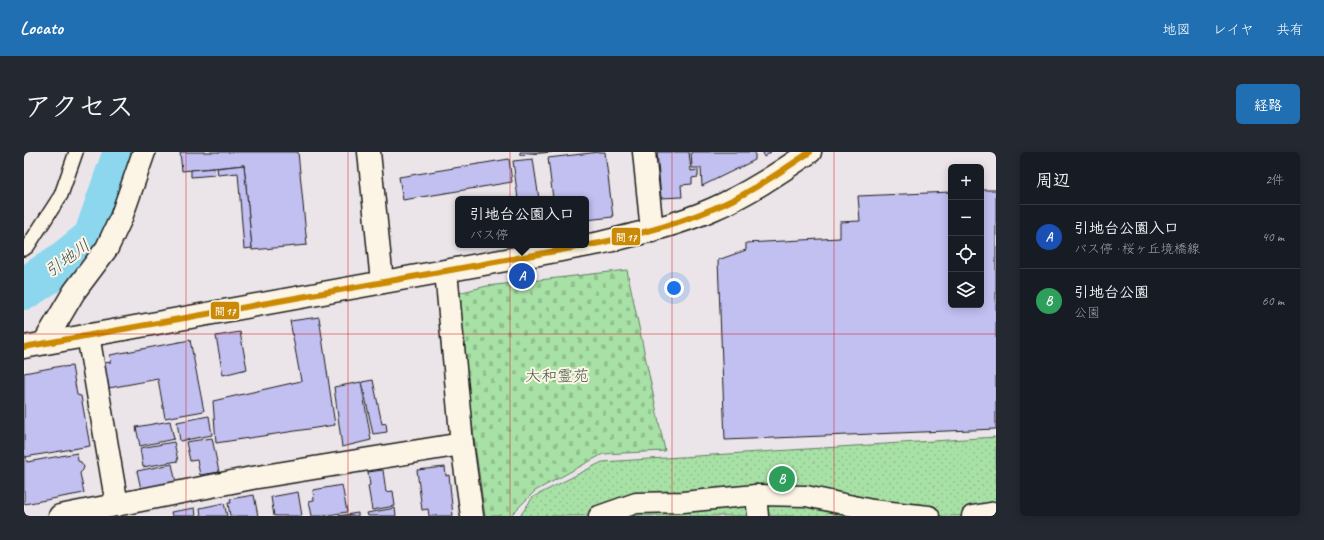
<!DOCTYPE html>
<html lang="ja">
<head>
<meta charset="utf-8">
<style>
	:root { --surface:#171b24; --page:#242831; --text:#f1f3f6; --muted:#9ea1a6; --line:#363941; --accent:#1f6fb2 }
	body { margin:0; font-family:Caveat,"Klee One",sans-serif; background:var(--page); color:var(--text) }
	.controls { position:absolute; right:12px; top:12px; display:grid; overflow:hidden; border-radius:6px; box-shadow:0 2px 10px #0003 }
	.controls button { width:36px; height:36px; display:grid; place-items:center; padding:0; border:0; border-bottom:1px solid var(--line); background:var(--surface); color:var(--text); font:20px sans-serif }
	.you { position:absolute; left:650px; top:136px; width:14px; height:14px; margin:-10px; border:3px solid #fff; border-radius:50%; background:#1a73e8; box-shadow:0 0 0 6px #1a73e833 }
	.badge { display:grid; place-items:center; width:26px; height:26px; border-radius:50%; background:var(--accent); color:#fff; font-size:13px; font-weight:700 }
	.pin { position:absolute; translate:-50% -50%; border:2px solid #fff; box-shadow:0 1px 4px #0006 }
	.popup { position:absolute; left:431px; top:44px; width:134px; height:52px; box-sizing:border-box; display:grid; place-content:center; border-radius:6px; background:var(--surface); filter:drop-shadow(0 1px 3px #0005); font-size:13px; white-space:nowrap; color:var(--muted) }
	.popup b { font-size:15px; color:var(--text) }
	.popup::after { content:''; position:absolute; left:50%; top:100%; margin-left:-8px; border:8px solid transparent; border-top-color:var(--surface) }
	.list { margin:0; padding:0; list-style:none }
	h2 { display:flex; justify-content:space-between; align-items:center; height:52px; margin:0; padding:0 16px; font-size:17px }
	h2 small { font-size:13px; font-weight:400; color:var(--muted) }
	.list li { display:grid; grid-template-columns:26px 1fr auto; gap:12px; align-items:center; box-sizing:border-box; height:64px; padding:0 16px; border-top:1px solid var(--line) }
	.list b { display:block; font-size:15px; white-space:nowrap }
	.list p { margin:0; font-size:13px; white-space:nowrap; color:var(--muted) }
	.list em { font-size:13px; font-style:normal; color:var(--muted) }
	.icon { flex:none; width:22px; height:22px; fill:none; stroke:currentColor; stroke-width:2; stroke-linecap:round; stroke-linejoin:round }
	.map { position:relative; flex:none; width:972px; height:364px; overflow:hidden; border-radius:6px }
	header { display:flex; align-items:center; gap:24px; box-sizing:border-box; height:56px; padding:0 20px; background:var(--accent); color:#fff }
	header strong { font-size:19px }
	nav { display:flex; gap:22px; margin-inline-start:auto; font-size:14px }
	.intro { display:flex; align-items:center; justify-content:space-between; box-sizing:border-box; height:96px; padding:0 24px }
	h1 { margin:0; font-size:28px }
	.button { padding:10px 18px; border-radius:6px; background:var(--accent); color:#fff; font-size:14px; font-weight:700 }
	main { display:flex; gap:24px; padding:0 24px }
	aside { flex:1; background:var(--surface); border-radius:6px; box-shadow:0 2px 10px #0003 }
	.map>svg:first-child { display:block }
</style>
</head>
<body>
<header>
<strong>Locato</strong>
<nav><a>地図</a><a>レイヤ</a><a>共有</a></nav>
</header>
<div class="intro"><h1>アクセス</h1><a class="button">経路</a></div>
<main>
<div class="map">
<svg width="972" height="364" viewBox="0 0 972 364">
	<defs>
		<pattern id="grass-dots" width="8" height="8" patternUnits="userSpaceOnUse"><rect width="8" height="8" fill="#a8e1a6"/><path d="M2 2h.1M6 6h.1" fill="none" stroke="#90c08e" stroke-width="1.8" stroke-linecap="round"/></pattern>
		<pattern id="cemetery-stones" width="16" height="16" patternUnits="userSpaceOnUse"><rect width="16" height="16" fill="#a8e1a6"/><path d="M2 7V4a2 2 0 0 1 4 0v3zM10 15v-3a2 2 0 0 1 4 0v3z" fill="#90c08e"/></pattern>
	</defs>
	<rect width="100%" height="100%" fill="#ebe5e9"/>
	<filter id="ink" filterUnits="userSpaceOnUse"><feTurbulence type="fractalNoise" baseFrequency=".025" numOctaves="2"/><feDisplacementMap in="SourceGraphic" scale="8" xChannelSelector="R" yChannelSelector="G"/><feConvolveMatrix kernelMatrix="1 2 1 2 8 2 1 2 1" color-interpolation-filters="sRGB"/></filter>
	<g filter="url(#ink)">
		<polygon fill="url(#grass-dots)" stroke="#627e61" points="972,285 972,364 496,364 509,345 578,310"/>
		<polygon fill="url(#cemetery-stones)" stroke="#627e61" points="603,118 641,299 579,302 511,339 486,364 461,364 430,142 463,134"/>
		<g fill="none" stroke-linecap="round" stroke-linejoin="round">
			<polyline stroke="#8cd6ee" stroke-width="42" points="0,137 39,111 70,86 100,0"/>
		</g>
		<g fill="#c2bff1" stroke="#1c1c1c">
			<polygon points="156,0 274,0 283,93 228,98 220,13 158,19"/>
			<polygon points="496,0 528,0 496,3"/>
			<polygon points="575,0 581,0 589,65 562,68 562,47 529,47 524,6"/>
			<polygon points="633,0 665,0 667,19 674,18 674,25 668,26 668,32 657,33 658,45 637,46"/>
			<polygon points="667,0 731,0 731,8 678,34 677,16 668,16"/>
			<polygon points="739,0 747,0 740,5"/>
			<polygon points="485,7 488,30 379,48 375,25"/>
			<polygon points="509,7 515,47 494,47 489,9"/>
			<polygon points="220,13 228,96 220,97 214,21 194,23 193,16"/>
			<polygon points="190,16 191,23 167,25 167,18"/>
			<polygon points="957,38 972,38 972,277 701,288 694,108 722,98 722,91 816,86 816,70 836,69 834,44 927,40 927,153 957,153"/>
			<polygon points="295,165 311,273 192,291 189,249 277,229 266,169"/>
			<polygon points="216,180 223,217 199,223 192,184"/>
			<polygon points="166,188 180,259 141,266 134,227 85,236 80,211 87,210 86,203"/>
			<polygon points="37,214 39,215 48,214 53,243 57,244 66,294 1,305 0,298 0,221"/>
			<polygon points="349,228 358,272 362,271 363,280 349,282 338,230"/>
			<polygon points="337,230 347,288 318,295 310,235"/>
			<polygon points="185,264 188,283 156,289 153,270"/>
			<polygon points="146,269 150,287 116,294 112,275"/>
			<polygon points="188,286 195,320 176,323 173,308 166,309 162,290"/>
			<polygon points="150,290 154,309 119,315 116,296"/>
			<polygon points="53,301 54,309 57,310 60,315 59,318 56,321 60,341 0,352 0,306 2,305 3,310"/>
			<polygon points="148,312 152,331 117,337 113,319"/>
			<polygon points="421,315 422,324 425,323 429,364 405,364 404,357 398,358 393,318"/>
			<polygon points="359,318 362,340 369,339 371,354 348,358 344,334 346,333 344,320"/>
			<polygon points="318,333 323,360 298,364 288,364 285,349 290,348 289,338"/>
			<polygon points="274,340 278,364 250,364 247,345"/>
			<polygon points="230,343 234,364 206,364 204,351 207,351 206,347"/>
			<polygon points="200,351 203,364 177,364 176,356"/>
			<polygon points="171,356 172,364 148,364 147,360"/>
			<polygon points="371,356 372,364 344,364 343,361"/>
			<polygon points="334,361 334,364 314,364"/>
		</g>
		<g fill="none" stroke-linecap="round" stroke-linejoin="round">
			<g stroke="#1c1c1c" stroke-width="16">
				<polyline id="service" points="0,97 4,94 37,43 52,0"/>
			</g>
			<g stroke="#1c1c1c" stroke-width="23">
				<g id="pedestrian">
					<polyline points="732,343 734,364"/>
					<polyline points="575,364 612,351 659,350 732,343 782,344 848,358 905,364"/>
					<polyline points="948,364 972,360"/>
				</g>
			</g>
			<g stroke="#1c1c1c" stroke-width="25">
				<g id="minor">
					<polyline points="345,0 358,130"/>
					<polyline points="620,0 628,79"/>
					<polyline points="422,119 438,292 448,364"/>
					<polyline points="64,183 93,353"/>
					<polyline points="20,191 50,140 83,96 97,66 120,0"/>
					<polyline points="36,364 228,326 438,292"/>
				</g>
			</g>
			<g stroke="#1c1c1c" stroke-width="25">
				<path id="tertiary" d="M0 195 576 91C614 82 653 73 689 57 724 42 755 21 786 0"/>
			</g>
			<use href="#service" stroke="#fcf5e5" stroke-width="13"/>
			<use href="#pedestrian" stroke="#fcf5e5" stroke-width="20"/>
			<use href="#minor" stroke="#fcf5e5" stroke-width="22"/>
			<use href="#tertiary" stroke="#fcf5e5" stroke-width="22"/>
			<g stroke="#fcf5e5" stroke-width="9">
				<path id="bus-1" d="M0 195 576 91C619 81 662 70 702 51 732 37 759 18 786 0"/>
			</g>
			<use href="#bus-1" stroke="#cb8a06" stroke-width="6"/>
		</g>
	</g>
	<path fill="none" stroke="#d62828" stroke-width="1" stroke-opacity="0.55" d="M162 0V364M324 0V364M486 0V364M648 0V364M810 0V364M0 182H972"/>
	<g text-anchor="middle" stroke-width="4" stroke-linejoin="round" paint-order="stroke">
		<g font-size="16" fill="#465745" stroke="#fcf5e5">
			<text x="533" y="229">大和霊苑</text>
		</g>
		<g font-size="17" font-style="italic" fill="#3e545b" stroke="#fcf5e5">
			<text transform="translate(43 106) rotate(-36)" y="6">引地川</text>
		</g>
	</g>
	<g stroke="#fcf5e5" stroke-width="1.5">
		<rect x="587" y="75" width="30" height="19" rx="4" fill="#cb8a06"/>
		<rect x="186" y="149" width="30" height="19" rx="4" fill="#cb8a06"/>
	</g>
	<g font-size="11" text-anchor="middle" font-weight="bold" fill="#fff">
		<text x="602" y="89">間17</text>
		<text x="201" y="163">間17</text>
	</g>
</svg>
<div class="controls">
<button>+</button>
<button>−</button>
<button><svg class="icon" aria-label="locate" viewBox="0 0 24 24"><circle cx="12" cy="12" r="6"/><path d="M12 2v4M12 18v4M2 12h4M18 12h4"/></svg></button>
<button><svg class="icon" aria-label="layers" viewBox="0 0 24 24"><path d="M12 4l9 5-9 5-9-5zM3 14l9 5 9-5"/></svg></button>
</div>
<div class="you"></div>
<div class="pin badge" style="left:498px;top:124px;background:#1a4fb4">A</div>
<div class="popup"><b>引地台公園入口</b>バス停</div>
<div class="pin badge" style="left:758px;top:327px;background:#2e9e5b">B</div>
</div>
<aside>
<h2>周辺<small>2件</small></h2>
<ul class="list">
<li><span class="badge" style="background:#1a4fb4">A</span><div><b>引地台公園入口</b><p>バス停 · 桜ヶ丘境橋線</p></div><em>40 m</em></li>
<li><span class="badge" style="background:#2e9e5b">B</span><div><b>引地台公園</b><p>公園</p></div><em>60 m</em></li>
</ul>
</aside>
</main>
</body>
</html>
